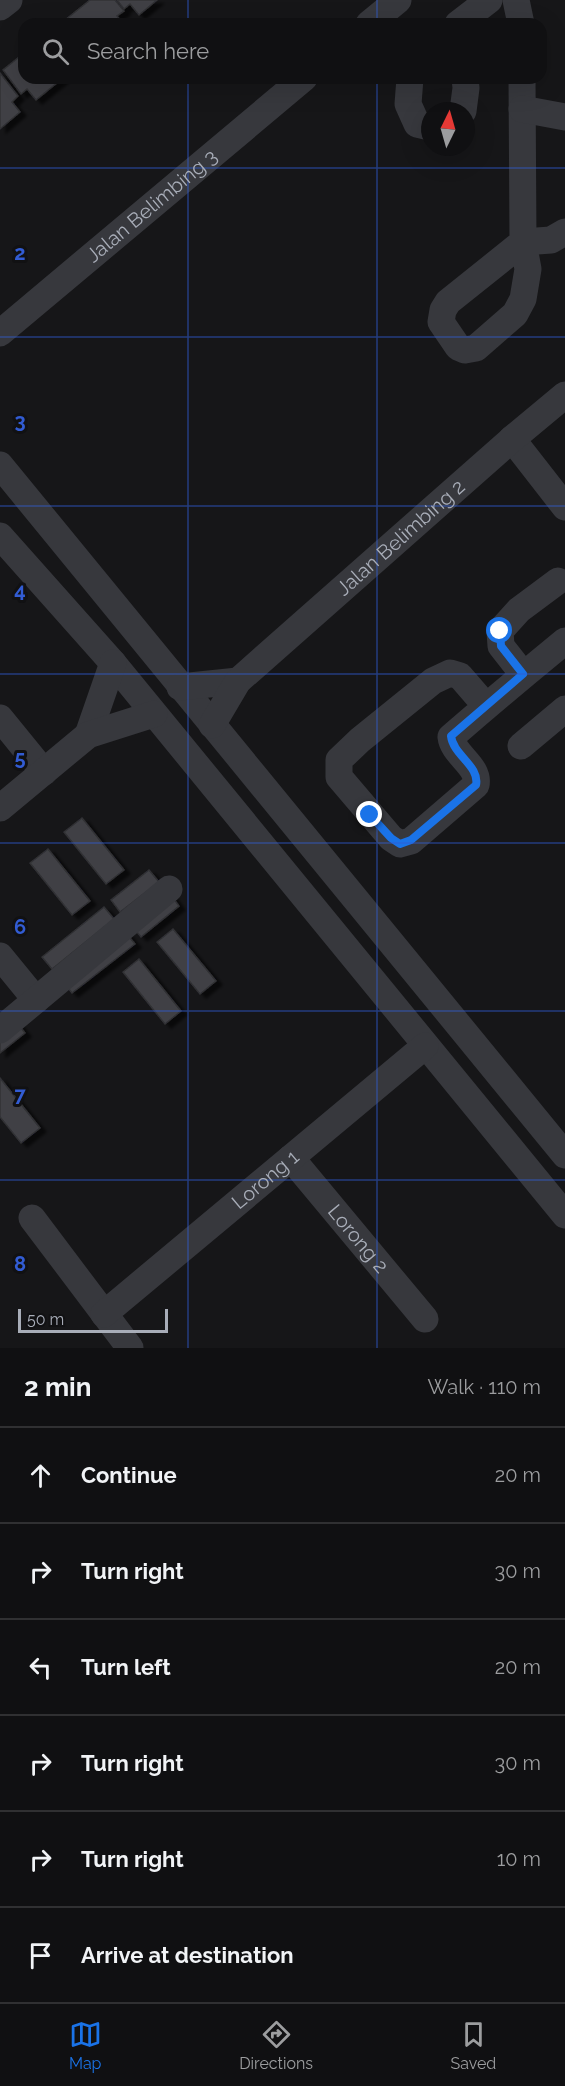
<!DOCTYPE html>
<html lang="en">
<head>
<meta charset="utf-8">
<style>
	:root { --surface:#101012; --page:#1e1e20; --text:#f1f3f6; --muted:#9c9d9f; --line:#303032; --accent:#1a73e8 }
	body { margin:0; font-family:Raleway,sans-serif; background:var(--page); color:var(--text) }
	.compass { position:absolute; left:421px; top:102px; width:54px; height:54px; border-radius:50%; background:var(--surface); box-shadow:0 6px 24px #0002; rotate:5deg }
	.scale { position:absolute; left:18px; bottom:15px; width:150px; box-sizing:border-box; padding-left:6px; border:3px solid #a8adb8; border-top:0; font-size:16px; line-height:21px; white-space:nowrap; color:#a8adb8; -webkit-text-stroke:4px #111113; paint-order:stroke }
	.stop { position:absolute; width:18px; height:18px; margin:-14px; border:4px solid #1a73e8; border-radius:50%; background:#fff }
	.stop.end { background:#1a73e8; border-color:#fff; box-shadow:0 2px 6px #0008 }
	.list { margin:0; padding:0; list-style:none }
	h2 { display:flex; justify-content:space-between; align-items:center; height:78px; margin:0; padding:0 24px; font-size:26px }
	h2 small { font-size:20px; font-weight:400; color:var(--muted) }
	.list li { display:grid; grid-template-columns:39px 1fr auto; gap:18px; align-items:center; box-sizing:border-box; height:96px; padding:0 24px; border-top:2px solid var(--line) }
	.list b { display:block; font-size:22px; white-space:nowrap }
	.list em { font-size:20px; font-style:normal; color:var(--muted) }
	.icon { flex:none; width:33px; height:33px; fill:none; stroke:currentColor; stroke-width:2; stroke-linecap:round; stroke-linejoin:round }
	.map { position:relative; flex:none; width:565px; height:1348px; overflow:hidden }
	.search { position:absolute; background:var(--surface); box-shadow:0 6px 24px #0002; left:18px; right:18px; top:18px; height:66px; display:flex; align-items:center; gap:15px; box-sizing:border-box; padding:0 21px; border-radius:18px; color:var(--muted); font-size:22px }
	.sheet { height:654px; background:var(--surface) }
	nav { display:flex; justify-content:space-around; align-items:center; box-sizing:border-box; height:84px; border-top:2px solid var(--line); background:var(--surface); font-size:16px; color:var(--muted) }
	nav a { display:grid; justify-items:center; gap:3px }
	nav .on { color:var(--accent) }
	.map>svg:first-child { display:block }
</style>
</head>
<body>
<div class="map">
<svg width="565" height="1348" viewBox="0 0 565 1348">
	<defs>
		<filter id="shadow"><feDropShadow dx="6" dy="4" stdDeviation="1.5" flood-color="#0009"/></filter>
	</defs>
	<rect width="100%" height="100%" fill="#161618"/>
	<g fill="#404145" stroke="#303034" stroke-width="1.5" filter="url(#shadow)">
		<polygon points="90,0 115,0 124,11 117,16 123,24 60,24"/>
		<polygon points="117,0 157,0 139,15 130,4 124,9"/>
		<polygon points="24,53 24,78 63,78 36,100 27,89 21,94 3,70"/>
		<polygon points="0,73 18,96 12,102 20,112 0,129"/>
		<polygon points="82,818 124,870 106,884 64,832"/>
		<polygon points="48,849 90,901 72,915 30,863"/>
		<polygon points="149,870 159,882 120,912 111,900"/>
		<polygon points="171,895 179,906 141,937 132,926"/>
		<polygon points="104,907 114,919 52,969 42,957"/>
		<polygon points="173,929 216,981 200,994 157,942"/>
		<polygon points="126,933 135,944 72,993 64,983"/>
		<polygon points="139,959 181,1011 165,1024 123,972"/>
		<polygon points="17,1023 25,1033 0,1053 0,1036"/>
		<polygon points="0,1078 40,1128 21,1143 0,1117"/>
	</g>
	<g fill="none" stroke-linecap="round" stroke-linejoin="round">
		<g stroke="#37383d" stroke-width="27">
			<polyline points="516,0 521,24"/>
			<polyline points="0,7 9,0"/>
			<polyline points="369,24 398,0"/>
			<polyline points="458,24 489,0"/>
			<polyline points="410,78 408,104 417,124 430,127"/>
			<polyline points="522,78 523,242 528,269 523,299 515,314 476,348 465,350 458,347 441,322 443,310 448,302 523,242 551,240 565,232"/>
			<polyline points="522,109 565,117"/>
			<polyline points="463,111 466,88 465,78"/>
			<path id="s1" d="M0 333 304 78"/>
			<polyline points="512,439 565,507"/>
			<polyline points="0,465 565,1155"/>
			<polyline points="0,536 113,663 565,1215"/>
			<polyline points="523,674 501,646 500,631 519,610 558,581"/>
			<polyline points="180,687 238,681"/>
			<path d="M486 706 460 676 450 673 433 681 360 740 339 760V777L391 838 400 844 411 841 476 785C480 766 453 755 451 737 489 704 526 673 565 641"/>
			<polyline points="0,718 44,772"/>
			<path id="s2" d="M212 725 238 681 512 439 565 395"/>
			<polyline points="88,735 113,663"/>
			<polyline points="521,746 565,709"/>
			<polyline points="0,808 88,735 154,714"/>
			<polyline points="0,956 36,1000"/>
			<polyline points="0,1030 169,889"/>
			<path id="s3" d="M291 1158 425 1319"/>
			<polyline points="32,1218 130,1348"/>
			<path id="s4" d="M104 1314 425 1046"/>
		</g>
	</g>
	<g fill="none" stroke-linecap="round" stroke-linejoin="round">
		<path stroke="#1a73e8" stroke-width="8" d="M370 815 391 838 400 844 411 840 476 785C480 766 453 755 451 736L523 674 501 646 500 631"/>
	</g>
	<path fill="none" stroke="#325cd3" stroke-width="1.5" stroke-opacity="0.55" d="M188 0V24M377 0V24M188 78V1348M377 78V1348M0 168H565M0 337H565M0 506H565M0 674H565M0 843H565M0 1011H565M0 1180H565"/>
	<g text-anchor="middle" stroke-width="6" stroke-linejoin="round" paint-order="stroke">
		<g font-size="20" fill="#a8adb8" stroke="#111113">
			<text dy="7" stroke="none"><textPath href="#s1" startOffset="198">Jalan Belimbing 3</textPath></text>
			<text dy="7" stroke="none"><textPath href="#s2" startOffset="268">Jalan Belimbing 2</textPath></text>
			<text dy="7" stroke="none"><textPath href="#s4" startOffset="210">Lorong 1</textPath></text>
			<text dy="7" stroke="none"><textPath href="#s3" startOffset="105">Lorong 2</textPath></text>
		</g>
	</g>
	<g font-size="20" text-anchor="middle" font-weight="bold" fill="#325cd3" stroke="#111113" stroke-width="6" stroke-linejoin="round" paint-order="stroke">
		<text x="20" y="260">2</text>
		<text x="20" y="428">3</text>
		<text x="20" y="597">4</text>
		<text x="20" y="765">5</text>
		<text x="20" y="934">6</text>
		<text x="20" y="1102">7</text>
		<text x="20" y="1271">8</text>
	</g>
</svg>
<svg class="compass" viewBox="-18 -18 36 36"><path d="M0-13l5 13h-10z" fill="#e53935"/><path d="M0 13l5-13h-10z" fill="#9c9d9f"/></svg>
<div class="scale">50 m</div>
<div class="stop" style="left:500px;top:631px"></div>
<div class="stop end" style="left:370px;top:815px"></div>
<div class="search"><svg class="icon" aria-label="search" viewBox="0 0 24 24"><circle cx="10" cy="10" r="6"/><path d="M15 15l6 6"/></svg>Search here</div>
</div>
<section class="sheet">
<h2>2 min<small>Walk · 110 m</small></h2>
<ul class="list">
<li><svg class="icon" aria-label="ahead" viewBox="0 0 24 24"><path d="M12 20V5M6 11l6-6 6 6"/></svg><div><b>Continue</b></div><em>20 m</em></li>
<li><svg class="icon" aria-label="right" viewBox="0 0 24 24"><path d="M7 20v-9h11M14 6l5 5-5 5"/></svg><div><b>Turn right</b></div><em>30 m</em></li>
<li><svg class="icon" aria-label="left" viewBox="0 0 24 24"><path d="M17 20v-9H6M10 6l-5 5 5 5"/></svg><div><b>Turn left</b></div><em>20 m</em></li>
<li><svg class="icon" aria-label="right" viewBox="0 0 24 24"><path d="M7 20v-9h11M14 6l5 5-5 5"/></svg><div><b>Turn right</b></div><em>30 m</em></li>
<li><svg class="icon" aria-label="right" viewBox="0 0 24 24"><path d="M7 20v-9h11M14 6l5 5-5 5"/></svg><div><b>Turn right</b></div><em>10 m</em></li>
<li><svg class="icon" aria-label="arrive" viewBox="0 0 24 24"><path d="M6 21V4h12l-3 4 3 4H6"/></svg><div><b>Arrive at destination</b></div></li>
</ul>
</section>
<nav>
<a class="on"><svg class="icon" aria-label="map" viewBox="0 0 24 24"><path d="M3 6l6-2 6 2 6-2v14l-6 2-6-2-6 2zM9 4v14M15 6v14"/></svg>Map</a>
<a><svg class="icon" aria-label="directions" viewBox="0 0 24 24"><path d="M12 3l9 9-9 9-9-9zM9 14v-3h6M13 9l2 2-2 2"/></svg>Directions</a>
<a><svg class="icon" aria-label="saved" viewBox="0 0 24 24"><path d="M7 4h10v16l-5-4-5 4z"/></svg>Saved</a>
</nav>
</body>
</html>
